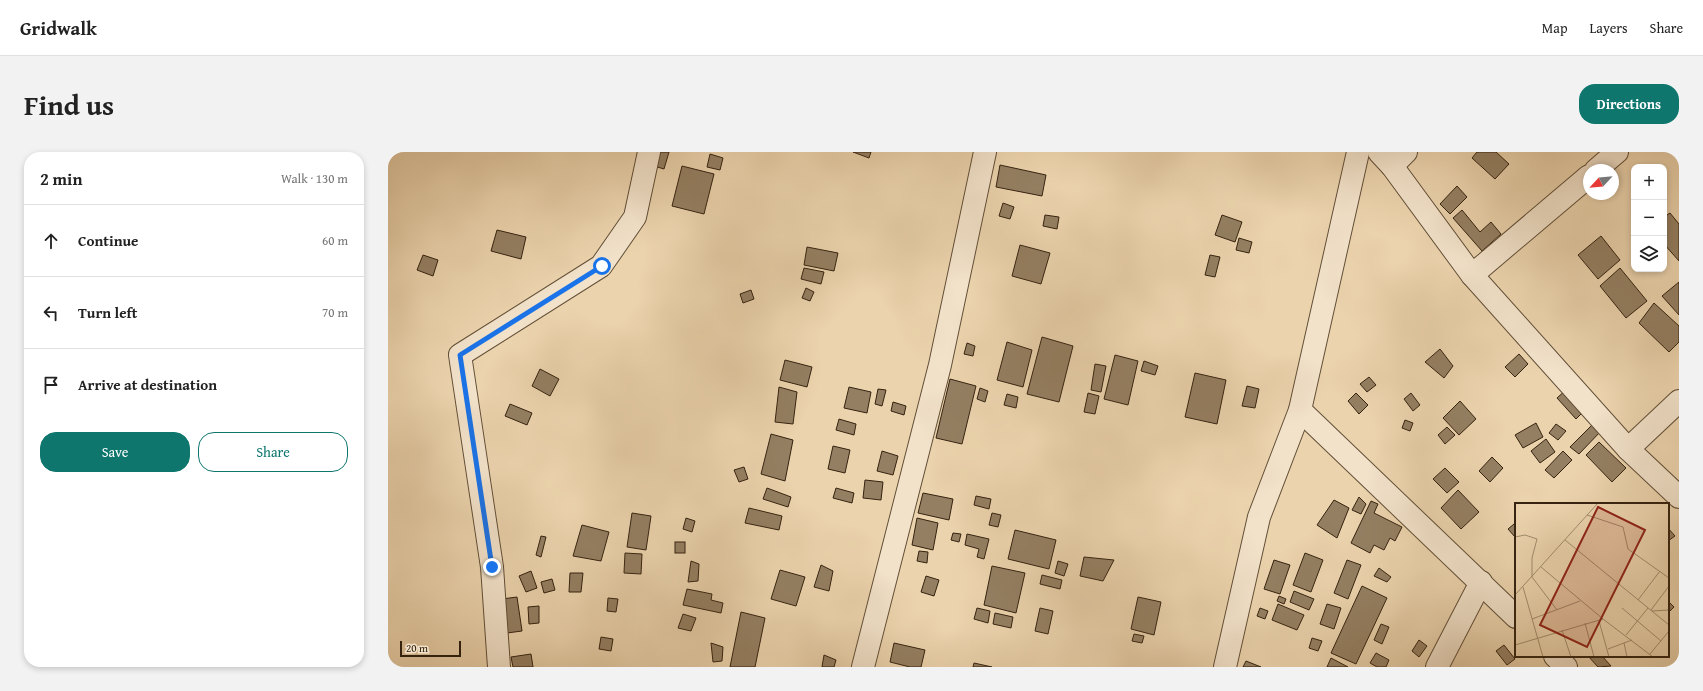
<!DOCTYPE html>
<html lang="en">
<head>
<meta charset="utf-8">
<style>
	:root { --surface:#fff; --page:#f2f2f2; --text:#222; --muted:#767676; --line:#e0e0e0; --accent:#0f766e }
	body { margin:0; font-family:"Gentium Book Plus",serif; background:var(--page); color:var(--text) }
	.controls { position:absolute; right:12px; top:12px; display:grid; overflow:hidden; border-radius:8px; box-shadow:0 2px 6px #0003 }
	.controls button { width:36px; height:36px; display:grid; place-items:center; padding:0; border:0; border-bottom:1px solid var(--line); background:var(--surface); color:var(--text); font:20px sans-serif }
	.compass { position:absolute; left:1195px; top:12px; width:36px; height:36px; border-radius:50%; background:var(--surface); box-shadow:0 2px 6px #0003; rotate:244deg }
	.scale { position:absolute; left:12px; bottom:10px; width:61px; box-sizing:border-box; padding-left:4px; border:2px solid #352310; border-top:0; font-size:11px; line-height:14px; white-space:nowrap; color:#352310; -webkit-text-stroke:3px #f2e2ca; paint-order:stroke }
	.stop { position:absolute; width:12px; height:12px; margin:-9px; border:3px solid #1a73e8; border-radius:50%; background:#fff }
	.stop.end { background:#1a73e8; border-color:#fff; box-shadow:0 1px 4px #0008 }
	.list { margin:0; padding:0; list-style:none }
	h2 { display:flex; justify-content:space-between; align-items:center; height:52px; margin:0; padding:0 16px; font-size:17px }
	h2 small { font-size:13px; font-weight:400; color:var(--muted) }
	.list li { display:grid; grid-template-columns:26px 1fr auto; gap:12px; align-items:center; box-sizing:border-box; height:72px; padding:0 16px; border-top:1px solid var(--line) }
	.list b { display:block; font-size:15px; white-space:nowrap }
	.list em { font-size:13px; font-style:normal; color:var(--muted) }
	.actions { display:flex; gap:8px; padding:12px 16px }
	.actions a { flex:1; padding:9px 0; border:1px solid var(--accent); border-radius:16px; text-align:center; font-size:14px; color:var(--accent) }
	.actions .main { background:var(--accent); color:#fff }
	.icon { flex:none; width:22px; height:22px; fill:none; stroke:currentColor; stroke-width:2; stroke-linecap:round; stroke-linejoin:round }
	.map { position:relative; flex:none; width:1291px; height:515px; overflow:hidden; border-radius:16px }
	header { display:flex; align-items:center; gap:24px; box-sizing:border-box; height:56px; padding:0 20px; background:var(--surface); border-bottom:1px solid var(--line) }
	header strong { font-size:19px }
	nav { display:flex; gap:22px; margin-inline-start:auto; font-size:14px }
	.intro { display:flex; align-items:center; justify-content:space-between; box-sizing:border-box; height:96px; padding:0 24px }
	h1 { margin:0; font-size:28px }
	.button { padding:10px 18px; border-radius:16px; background:var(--accent); color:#fff; font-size:14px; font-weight:700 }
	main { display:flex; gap:24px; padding:0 24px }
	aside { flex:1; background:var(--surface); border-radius:16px; box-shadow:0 2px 6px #0003 }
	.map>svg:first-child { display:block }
</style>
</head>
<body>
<header>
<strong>Gridwalk</strong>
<nav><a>Map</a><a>Layers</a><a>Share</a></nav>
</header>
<div class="intro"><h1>Find us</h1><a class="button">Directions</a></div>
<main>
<aside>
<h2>2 min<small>Walk · 130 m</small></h2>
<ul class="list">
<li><svg class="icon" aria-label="ahead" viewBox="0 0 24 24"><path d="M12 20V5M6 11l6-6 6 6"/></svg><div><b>Continue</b></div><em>60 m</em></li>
<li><svg class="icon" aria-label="left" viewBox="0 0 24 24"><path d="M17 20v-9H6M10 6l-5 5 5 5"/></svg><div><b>Turn left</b></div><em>70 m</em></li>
<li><svg class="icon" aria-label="arrive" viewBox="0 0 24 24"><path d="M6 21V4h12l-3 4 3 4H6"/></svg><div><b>Arrive at destination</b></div></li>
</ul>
<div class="actions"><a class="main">Save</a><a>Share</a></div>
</aside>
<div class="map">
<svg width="1291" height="515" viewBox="0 0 1291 515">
	<rect width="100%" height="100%" fill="#ebd3ad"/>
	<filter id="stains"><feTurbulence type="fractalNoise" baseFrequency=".005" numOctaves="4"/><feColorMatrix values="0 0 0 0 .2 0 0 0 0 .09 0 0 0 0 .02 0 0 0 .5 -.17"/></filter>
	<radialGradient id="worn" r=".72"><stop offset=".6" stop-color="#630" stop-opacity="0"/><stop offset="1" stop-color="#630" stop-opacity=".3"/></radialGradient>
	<g fill="#947f62" stroke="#352310">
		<polygon points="270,0 281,0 276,17 266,14"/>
		<polygon points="465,0 483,0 481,6"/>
		<polygon points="1089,0 1108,0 1121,12 1107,27 1084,6"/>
		<polygon points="322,2 335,6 332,18 319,15"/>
		<polygon points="612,13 658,23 654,44 608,35"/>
		<polygon points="294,14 326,22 316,62 284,54"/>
		<polygon points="1069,34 1079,45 1062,62 1052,52"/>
		<polygon points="615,51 626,55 622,67 611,64"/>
		<polygon points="1074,58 1092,80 1103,70 1113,82 1094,99 1065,66"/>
		<polygon points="1282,61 1291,72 1291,109 1276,92 1276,65"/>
		<polygon points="657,63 671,65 669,77 655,74"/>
		<polygon points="834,63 854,70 847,90 827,83"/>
		<polygon points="109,78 138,85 133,107 103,99"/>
		<polygon points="1213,84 1232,108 1210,127 1190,103"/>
		<polygon points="851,86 864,90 861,101 848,98"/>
		<polygon points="632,93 662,101 653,132 624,124"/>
		<polygon points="419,95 450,101 446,119 416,113"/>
		<polygon points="35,103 50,108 45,124 29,118"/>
		<polygon points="822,103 832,105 827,125 817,123"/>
		<polygon points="416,116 436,120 433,132 413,127"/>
		<polygon points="1232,116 1259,149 1238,166 1212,134"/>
		<polygon points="1291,130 1291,163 1274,144"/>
		<polygon points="418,136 426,140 422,149 414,146"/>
		<polygon points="363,138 366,147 355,151 352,142"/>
		<polygon points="1266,151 1291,174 1291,190 1281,200 1251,171"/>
		<polygon points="654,185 685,194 671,250 639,242"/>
		<polygon points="619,190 644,198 635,235 609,228"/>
		<polygon points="579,191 587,194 585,204 576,202"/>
		<polygon points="1052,197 1065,214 1056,226 1037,210"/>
		<polygon points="1131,202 1140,212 1127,225 1117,215"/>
		<polygon points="727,203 750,209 740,253 716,247"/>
		<polygon points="397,208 424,215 419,235 392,228"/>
		<polygon points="756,209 770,214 767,223 753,219"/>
		<polygon points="707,212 718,214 713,240 703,238"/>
		<polygon points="152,217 171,227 162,244 144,234"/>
		<polygon points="807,221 838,228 829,272 797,265"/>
		<polygon points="981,225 988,233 979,240 972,232"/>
		<polygon points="562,227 588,234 574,292 548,286"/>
		<polygon points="859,234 871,237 867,256 854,254"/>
		<polygon points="391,235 409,240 405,272 387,270"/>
		<polygon points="461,235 483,240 479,261 456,256"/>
		<polygon points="592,236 600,239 597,250 589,247"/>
		<polygon points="1180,236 1198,257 1188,267 1169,246"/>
		<polygon points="490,237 498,238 494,254 487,252"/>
		<polygon points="700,241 711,244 707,262 696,260"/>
		<polygon points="968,241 980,253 971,262 960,249"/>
		<polygon points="1023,241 1032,253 1025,259 1016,247"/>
		<polygon points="619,242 630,245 628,256 616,253"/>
		<polygon points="1072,249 1088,267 1071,283 1055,266"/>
		<polygon points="505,250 518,254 516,263 503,259"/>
		<polygon points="122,252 144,261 139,273 117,264"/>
		<polygon points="451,267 468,272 466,283 448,278"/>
		<polygon points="1017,268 1025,271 1022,279 1014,276"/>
		<polygon points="1209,268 1215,277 1191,302 1182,295"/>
		<polygon points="1148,271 1155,285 1135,296 1127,283"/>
		<polygon points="1168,272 1178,279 1170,288 1161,281"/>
		<polygon points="1059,275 1067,283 1057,292 1050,283"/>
		<polygon points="383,282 405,288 397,329 373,322"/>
		<polygon points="1158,287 1167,300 1152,311 1143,299"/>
		<polygon points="1211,290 1238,316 1224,330 1198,303"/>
		<polygon points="445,294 462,298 457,321 440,317"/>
		<polygon points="494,299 510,304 505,323 489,319"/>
		<polygon points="1175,299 1184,308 1166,326 1157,318"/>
		<polygon points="1104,305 1115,316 1102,330 1091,319"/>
		<polygon points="356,315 360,327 351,330 346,318"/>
		<polygon points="1057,316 1071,330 1059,341 1045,327"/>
		<polygon points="477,328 495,330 493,348 475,346"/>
		<polygon points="379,336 403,345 400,355 375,347"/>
		<polygon points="448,336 466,341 464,351 445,346"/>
		<polygon points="1070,338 1091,360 1073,377 1053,356"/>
		<polygon points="535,341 565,347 561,368 530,361"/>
		<polygon points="588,344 603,347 601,357 586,353"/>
		<polygon points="971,345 978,352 973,362 964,358"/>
		<polygon points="946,348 961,356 949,386 929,373"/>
		<polygon points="983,349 990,352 986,361 1014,375 1007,389 1002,386 996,398 986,393 982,401 963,391"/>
		<polygon points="361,356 394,364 391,378 357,371"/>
		<polygon points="244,361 263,364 258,398 239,395"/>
		<polygon points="604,361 613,363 610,375 601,373"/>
		<polygon points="298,366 307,369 304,380 295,377"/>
		<polygon points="529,366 550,371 545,398 524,393"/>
		<polygon points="1126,372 1128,374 1127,385 1120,377"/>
		<polygon points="194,373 221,380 213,409 185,404"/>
		<polygon points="1280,376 1287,384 1280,389"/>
		<polygon points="627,378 668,388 661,417 620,407"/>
		<polygon points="565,381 573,382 571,390 563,388"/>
		<polygon points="579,382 601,387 596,407 589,405 591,397 577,393"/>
		<polygon points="153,384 158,385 153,405 148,403"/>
		<rect x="287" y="390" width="10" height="11"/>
		<polygon points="531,399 540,400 539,411 529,409"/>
		<polygon points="237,401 254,402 253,422 236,421"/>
		<polygon points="917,401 935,408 923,440 905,433"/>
		<polygon points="696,405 726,408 715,429 692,424"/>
		<polygon points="886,408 902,413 892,442 876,437"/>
		<polygon points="959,408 973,413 960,447 946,441"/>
		<polygon points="303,409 311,412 310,429 300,430"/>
		<polygon points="670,409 680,412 676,424 667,421"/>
		<polygon points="433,413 445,419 441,439 426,435"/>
		<polygon points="604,414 637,421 628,461 596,453"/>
		<polygon points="991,416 1003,425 999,430 986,424"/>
		<polygon points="392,418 417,425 408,454 383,447"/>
		<polygon points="143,419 149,436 138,440 131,424"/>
		<polygon points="182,421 195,421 193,440 181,440"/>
		<polygon points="654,423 674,428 672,437 652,432"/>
		<polygon points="538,424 551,428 546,444 533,440"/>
		<polygon points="164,427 167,438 156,441 153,430"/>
		<polygon points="974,434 999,446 968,512 943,501"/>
		<polygon points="299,437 324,442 323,448 335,451 333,461 295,453"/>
		<polygon points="906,439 926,447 921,458 902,450"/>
		<polygon points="891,444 898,447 896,452 889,449"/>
		<polygon points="129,445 134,479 119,481 114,447"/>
		<polygon points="750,445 773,450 766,483 743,477"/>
		<polygon points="220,446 230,447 228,460 219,459"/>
		<polygon points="1280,449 1286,455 1280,461"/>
		<polygon points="890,452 916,463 909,478 884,468"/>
		<polygon points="939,452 953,456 946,477 932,472"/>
		<polygon points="151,454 151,471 141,472 140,455"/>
		<polygon points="589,456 602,459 600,471 586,467"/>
		<polygon points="652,456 665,459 660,482 647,479"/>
		<polygon points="872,456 880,459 877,467 869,464"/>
		<polygon points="353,460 377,466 367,515 342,515"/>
		<polygon points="607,461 625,465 623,476 605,472"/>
		<polygon points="295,462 308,466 303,479 290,476"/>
		<polygon points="993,472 1001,475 994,492 986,488"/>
		<polygon points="746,482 756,484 754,491 744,489"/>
		<polygon points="213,485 225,487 223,499 211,497"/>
		<polygon points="924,486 934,489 930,499 921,496"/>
		<polygon points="1031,488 1039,494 1031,505 1024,499"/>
		<polygon points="323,491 335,495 334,509 325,510"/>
		<polygon points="506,491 537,498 533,515 522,515 502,510"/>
		<polygon points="1116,493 1127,507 1119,513 1108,499"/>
		<polygon points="988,501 1001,508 998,515 989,515 982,511"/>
		<polygon points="143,502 145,515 125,515 123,505"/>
		<polygon points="436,503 448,508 446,515 434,515"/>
		<polygon points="1200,504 1214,504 1223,514 1210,515"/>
		<polygon points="943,506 960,515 939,515"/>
		<polygon points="858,509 873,515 855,515"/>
		<polygon points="586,511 604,515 585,515"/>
	</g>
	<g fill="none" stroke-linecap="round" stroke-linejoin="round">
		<g stroke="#624f37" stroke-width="24">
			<g id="minor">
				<polyline points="991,0 1004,14 1084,123 1240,297 1291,345"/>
				<polyline points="1004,14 1018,0"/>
				<polyline points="1208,18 1229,0"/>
				<polyline points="1084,123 1201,24"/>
				<polyline points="912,258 1128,465"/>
				<polyline points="1240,297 1291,249"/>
				<polyline points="1167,504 1178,515"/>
				<polyline points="111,515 104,415 72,203 213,114 247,65 261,0"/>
				<polyline points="475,515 552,213 597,0"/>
				<polyline points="837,515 871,365 912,258 970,0"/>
				<polyline points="1049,515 1093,430"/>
			</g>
		</g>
		<use href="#minor" stroke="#f2e2ca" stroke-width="22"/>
	</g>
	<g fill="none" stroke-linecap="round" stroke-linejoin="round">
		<polyline stroke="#1a73e8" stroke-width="5" points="104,415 72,203 214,114"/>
	</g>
	<g transform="translate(1127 351)">
		<rect width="154" height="154" fill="#ebd3ad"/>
		<path fill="none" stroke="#a28d6e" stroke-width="1" d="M72 12 108 24 113 46 154 75M0 34 10 32 22 36 17 55V74L42 107M50 37 154 122M8 84 28 154M0 92 83 0M123 97 145 68M107 105 146 138M136 107 154 83M137 108 154 107M17 116 65 98M88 116 138 154M84 118 94 154M70 120 79 154M47 127 56 154M111 132 133 105M109 140 112 154M0 142 88 116 26 64M93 146 117 137M135 151 154 128"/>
		<path fill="#8f2418" fill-opacity="0.15" stroke="#8f2418" stroke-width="2" d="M83 4 130 27 72 144 25 122Z"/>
		<rect width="154" height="154" fill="none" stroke="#352310" stroke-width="2"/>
	</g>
	<rect width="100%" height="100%" filter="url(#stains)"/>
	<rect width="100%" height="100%" fill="url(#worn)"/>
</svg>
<div class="controls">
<button>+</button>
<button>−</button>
<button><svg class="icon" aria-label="layers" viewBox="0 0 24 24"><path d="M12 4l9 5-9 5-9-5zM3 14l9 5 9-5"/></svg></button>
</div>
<svg class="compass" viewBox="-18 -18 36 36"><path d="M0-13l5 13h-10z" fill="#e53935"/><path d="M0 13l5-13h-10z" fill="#767676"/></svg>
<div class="scale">20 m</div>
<div class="stop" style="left:214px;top:114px"></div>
<div class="stop end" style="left:104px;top:415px"></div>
</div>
</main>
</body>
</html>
